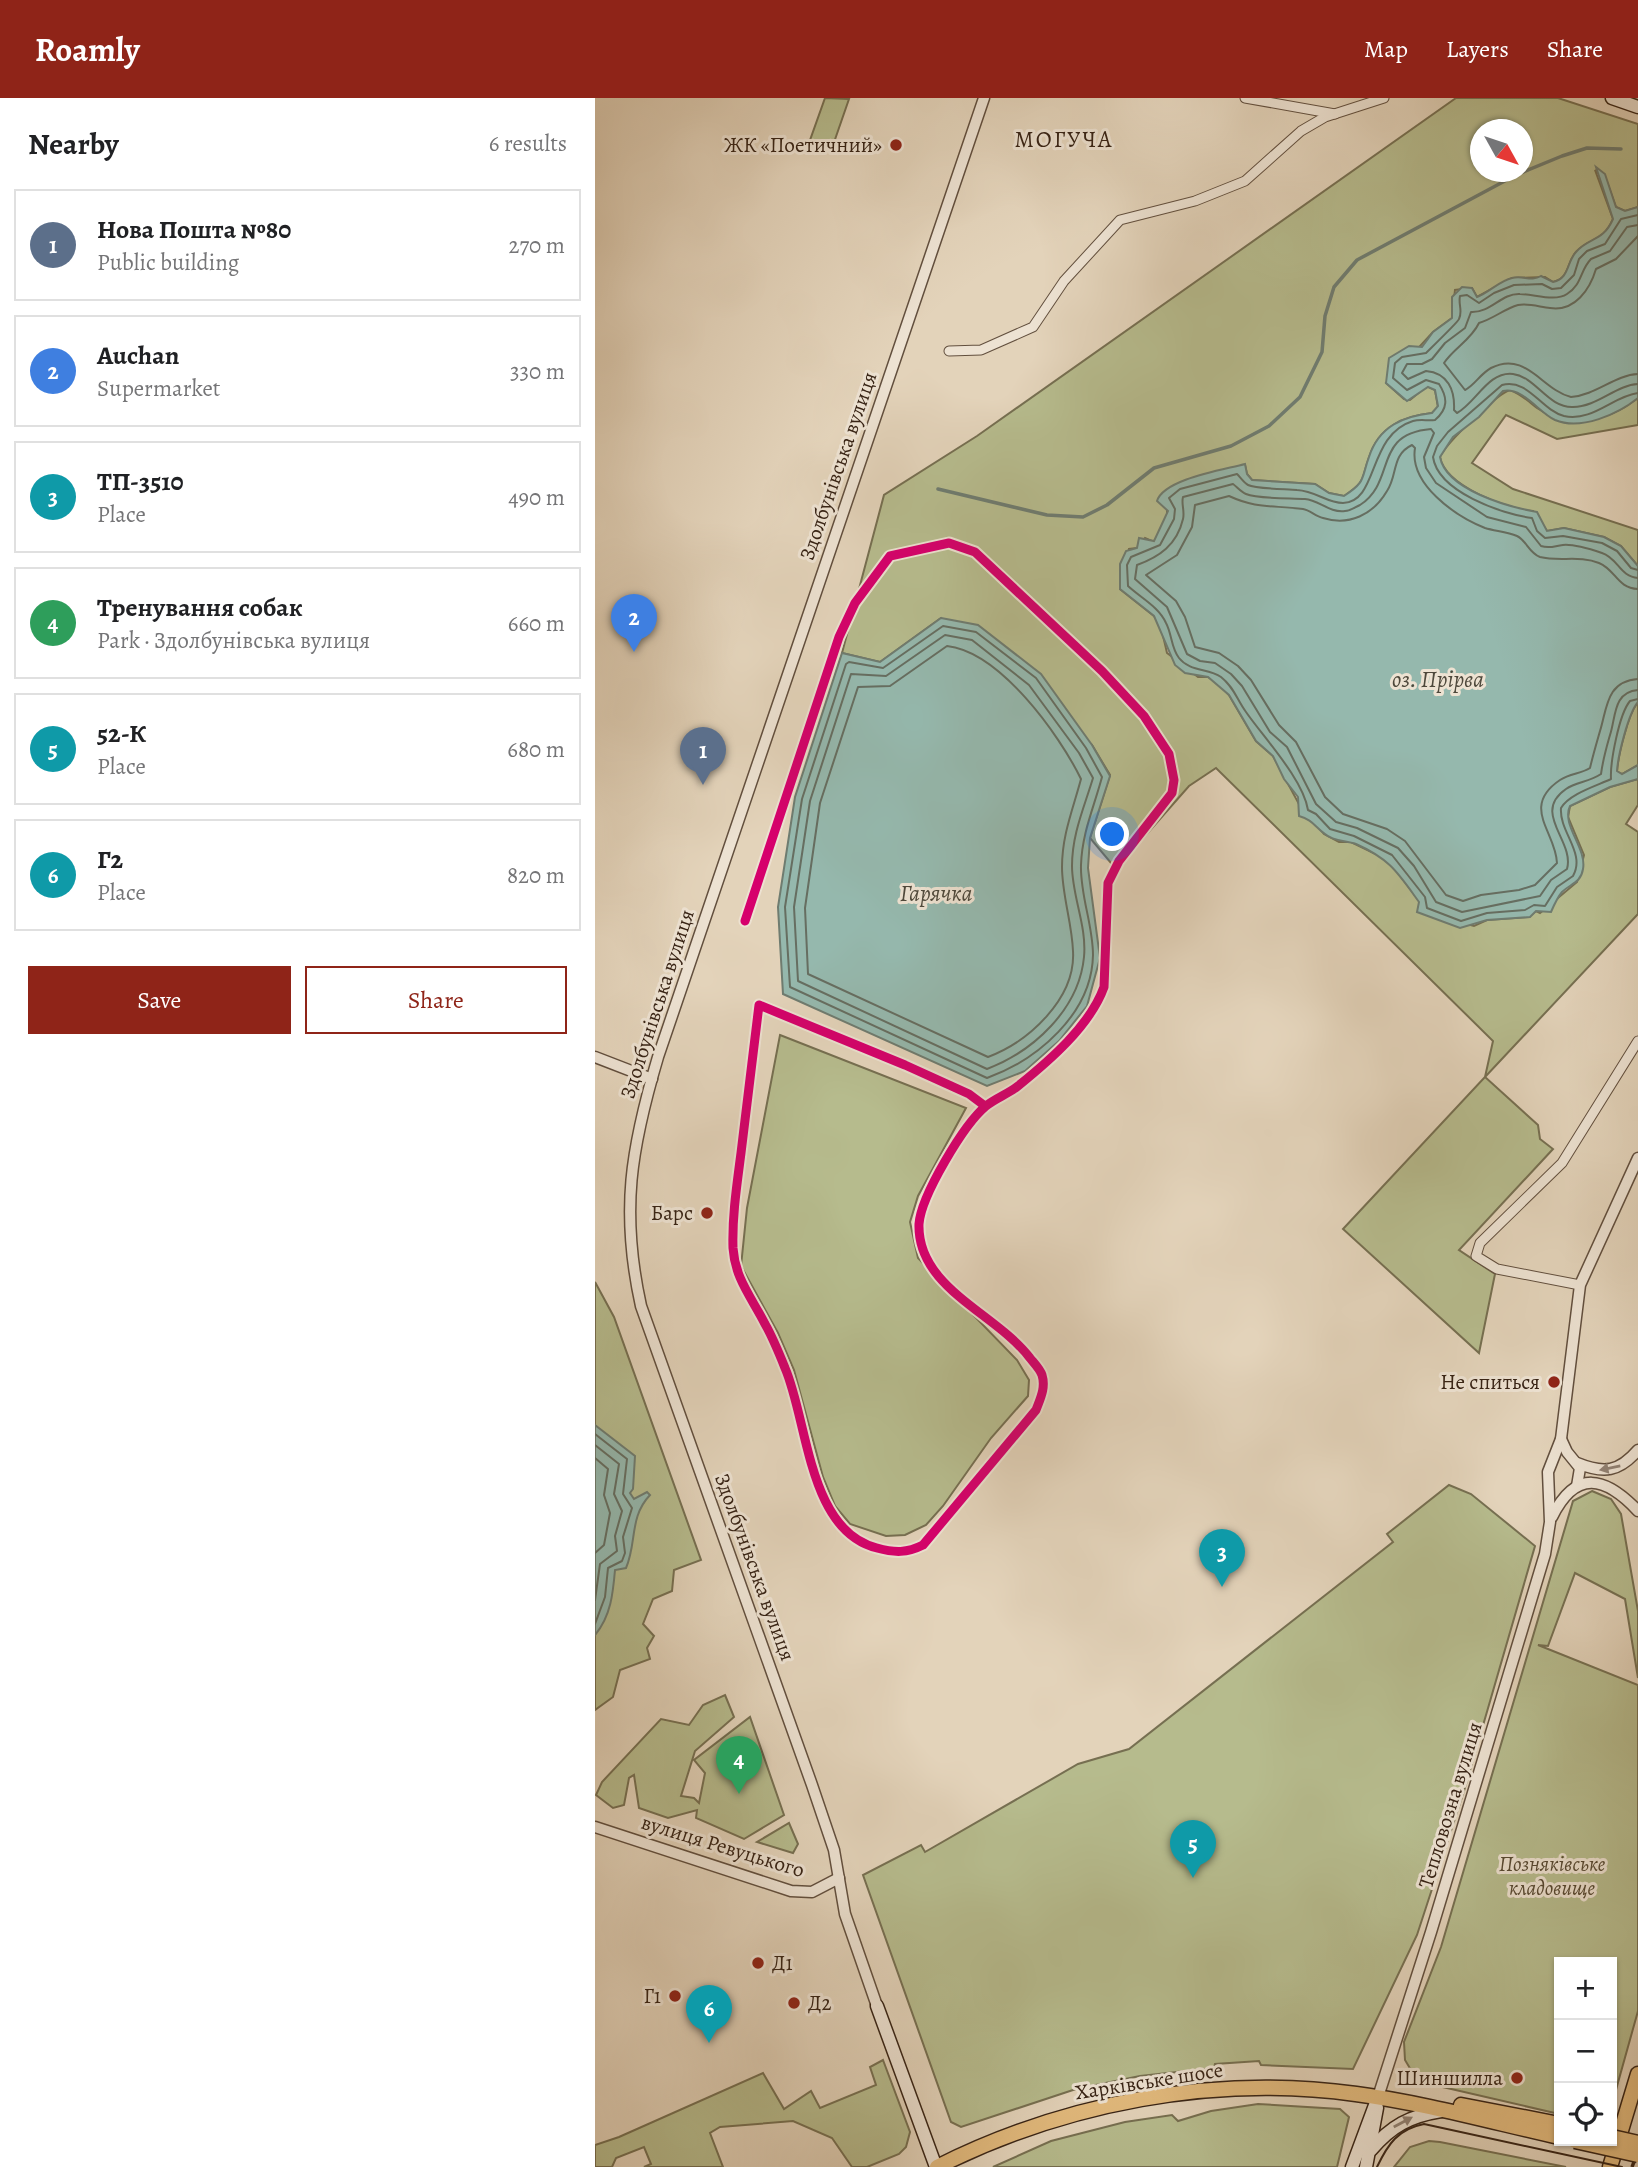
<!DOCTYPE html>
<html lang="en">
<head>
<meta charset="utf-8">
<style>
	:root { --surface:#fff; --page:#f2f2f2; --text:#202124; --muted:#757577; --line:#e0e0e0; --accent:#8f2418 }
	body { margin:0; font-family:Alegreya,serif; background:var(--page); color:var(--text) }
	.controls { position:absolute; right:21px; bottom:21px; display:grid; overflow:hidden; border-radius:0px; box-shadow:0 2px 5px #0004 }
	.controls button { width:63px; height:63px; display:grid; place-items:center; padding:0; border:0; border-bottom:2px solid var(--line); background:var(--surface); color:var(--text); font:35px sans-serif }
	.compass { position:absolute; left:875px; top:21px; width:63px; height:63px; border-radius:50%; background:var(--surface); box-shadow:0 2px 5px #0004; rotate:130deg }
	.you { position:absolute; left:518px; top:737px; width:24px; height:24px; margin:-18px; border:5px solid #fff; border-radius:50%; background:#1a73e8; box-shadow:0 0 0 10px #1a73e833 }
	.badge { display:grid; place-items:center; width:46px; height:46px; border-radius:50%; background:var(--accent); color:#fff; font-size:23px; font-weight:700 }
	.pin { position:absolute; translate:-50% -58px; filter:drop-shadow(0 2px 4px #0008) }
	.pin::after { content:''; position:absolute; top:37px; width:24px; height:21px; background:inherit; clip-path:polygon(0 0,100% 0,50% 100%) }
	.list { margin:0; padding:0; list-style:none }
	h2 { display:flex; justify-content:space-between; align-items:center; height:91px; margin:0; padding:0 28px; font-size:30px }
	h2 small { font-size:23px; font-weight:400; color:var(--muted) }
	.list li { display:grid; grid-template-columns:46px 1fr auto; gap:21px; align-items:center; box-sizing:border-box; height:112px; margin:0 14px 14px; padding:0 14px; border:2px solid var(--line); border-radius:0px }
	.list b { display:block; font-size:26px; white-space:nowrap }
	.list p { margin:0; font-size:23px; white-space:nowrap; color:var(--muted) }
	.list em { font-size:23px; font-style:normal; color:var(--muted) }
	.actions { display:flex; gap:14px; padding:21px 28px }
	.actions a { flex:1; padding:16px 0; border:2px solid var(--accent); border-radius:0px; text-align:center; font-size:24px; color:var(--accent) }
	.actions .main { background:var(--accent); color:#fff }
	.icon { flex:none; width:38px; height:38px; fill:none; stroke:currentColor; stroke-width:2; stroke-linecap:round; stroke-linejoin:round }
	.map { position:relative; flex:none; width:1043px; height:2069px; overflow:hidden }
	header { display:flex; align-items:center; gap:42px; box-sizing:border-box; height:98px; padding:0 35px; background:var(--accent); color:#fff }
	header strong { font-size:33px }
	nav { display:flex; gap:38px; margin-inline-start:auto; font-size:24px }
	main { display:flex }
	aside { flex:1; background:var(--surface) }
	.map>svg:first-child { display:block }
</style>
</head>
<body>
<header>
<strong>Roamly</strong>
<nav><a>Map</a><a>Layers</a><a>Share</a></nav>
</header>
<main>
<aside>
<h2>Nearby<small>6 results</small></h2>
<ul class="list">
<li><span class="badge" style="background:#5c6f8a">1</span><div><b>Нова Пошта №80</b><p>Public building</p></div><em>270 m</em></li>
<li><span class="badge" style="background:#3f7fe0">2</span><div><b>Auchan</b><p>Supermarket</p></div><em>330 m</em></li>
<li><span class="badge" style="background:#0f9aa8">3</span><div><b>ТП-3510</b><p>Place</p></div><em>490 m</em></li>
<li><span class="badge" style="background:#2e9e5b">4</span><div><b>Тренування собак</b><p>Park · Здолбунівська вулиця</p></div><em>660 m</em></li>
<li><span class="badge" style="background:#0f9aa8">5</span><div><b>52-К</b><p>Place</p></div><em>680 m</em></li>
<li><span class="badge" style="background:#0f9aa8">6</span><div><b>Г2</b><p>Place</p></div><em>820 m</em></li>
</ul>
<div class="actions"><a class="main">Save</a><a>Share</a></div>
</aside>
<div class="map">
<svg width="1043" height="2069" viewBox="0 0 1043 2069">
	<rect width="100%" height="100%" fill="#e3d3ba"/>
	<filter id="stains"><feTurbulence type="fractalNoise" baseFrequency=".00286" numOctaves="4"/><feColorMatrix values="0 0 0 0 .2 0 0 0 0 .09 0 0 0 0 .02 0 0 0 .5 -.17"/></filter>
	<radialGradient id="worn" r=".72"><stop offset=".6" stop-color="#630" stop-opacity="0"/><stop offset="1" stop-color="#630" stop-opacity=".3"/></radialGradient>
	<g fill="#b6bb8d" stroke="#766f51" stroke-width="2" fill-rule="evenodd">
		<polygon points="230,0 254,1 236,53 214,45"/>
		<path d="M861 0H963L1043 26V109L1030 113 1021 109 1012 84 1000 72 1018 121C1008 145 994 139 981 154 971 165 975 180 958 184L950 179 917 180 882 199 877 190 860 192 857 220 838 234 791 285 809 301 815 302 832 288 840 292 843 309 837 315C809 318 784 328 774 359 766 381 772 383 749 398L734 395 720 386 657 382 652 376 650 367 572 410V420L559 444 550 440 542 450 534 451 525 491 559 518 566 529 572 555 603 579H613L625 587 634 597 661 643 678 658 705 708 729 736 744 744H756L793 762 825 804 823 813 879 828 892 822 934 819 941 813 945 815 982 784 989 757 973 719 975 708 1015 689 1043 681V707L1031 726 1043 734V816L890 979 943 1027 945 1041 958 1051 864 1152 900 1176 884 1255 748 1131 890 979 898 943 621 670 594 688 521 771 495 740 515 677 497 647 346 520 285 564 247 555 289 397 382 338ZM886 32H928V74H886Z"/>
		<path d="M915 292C926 296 933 303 942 310 975 333 1013 323 1043 300V327L962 341 911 317 877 365 918 391 1043 432V468L1026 448 1009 439 969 430 952 433 938 413C911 411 850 388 845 359 850 346 903 295 915 292Z"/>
		<path d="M1043 604V667L1027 676 1022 674C1023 658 1033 616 1043 604Z"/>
		<polygon points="185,937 371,1010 323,1098 315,1124 323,1160 422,1262 434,1282 433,1298 396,1340 348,1408 331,1427 310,1437 291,1438 255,1426 240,1408 228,1379 199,1272 183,1235 146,1168 152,1110"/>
		<polygon points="0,1184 19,1219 106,1462 79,1472 77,1493 58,1501 48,1526 59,1538 52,1550 55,1561 25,1572 18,1599 0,1612"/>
		<polygon points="854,1387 876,1396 940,1448 869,1693 822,1837 758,1971 666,1967 664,1963 620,1966 619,1970 545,1978 481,1991 366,2029 356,2024 268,1777 326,1747 330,1754 483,1666 534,1651 798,1444 792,1436"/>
		<polygon points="997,1393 1016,1401 1026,1416 1043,1513 1043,1580 1030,1501 980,1475 953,1548 943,1547 1043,1587 1043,1913 1017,2006 1017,1864 964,1864 964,2016 839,1987 819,1977 810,1962 809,1944 846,1849 978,1403"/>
		<polygon points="130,1597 139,1619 100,1653 86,1698 99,1700 104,1705 110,1675 99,1662 155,1619 189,1717 149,1741 101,1720 102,1712 73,1720 44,1710 39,1677 34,1680 29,1707 18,1710 1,1697 7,1684 66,1621 94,1627 108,1607"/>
		<polygon points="194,1725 203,1746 198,1755 162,1744"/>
		<polygon points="288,1962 315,2034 311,2049 304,2056 272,2069 257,2069 237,2040 198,2023 125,2029 115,2035 128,2069 49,2069 56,2066 49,2049 21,2060 17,2069 0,2069 0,2047 24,2039 168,1975 189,2011 216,1993 225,2010 281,1987 275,1969"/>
		<polygon points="663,2006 745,2011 754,2019 742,2069 398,2069 456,2043 530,2024 577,2017 583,2023 616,2013"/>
		<polygon points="834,2043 845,2044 971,2069 799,2069 815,2049"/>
	</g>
	<g fill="#95b8ad" stroke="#6f7c70" stroke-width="2">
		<path d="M1001 69 1010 76 1021 109 1030 113 1043 109V300C1023 316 986 333 960 322 943 314 928 289 908 293L884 319 858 339 845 359C851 392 914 409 942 414L952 433 969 430 1009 439 1026 448 1043 468V604C1033 616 1023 658 1022 673L1027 676 1043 667V681L1015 689 975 708C966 727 992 750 988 771 986 785 975 786 967 794 962 800 959 807 956 814L941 813 935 819 892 822 865 830 822 814 824 804C803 775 795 761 761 746 751 742 739 744 730 736 719 728 718 722 704 718L703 699 689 681 678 658 661 643 634 597 613 579 590 575 580 567 559 518 525 491V466L531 453 542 450 544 440 559 443 573 413 562 403C569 381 628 372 650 366L652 376 657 382 720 386 734 395 749 398C771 384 766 381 774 359 784 328 809 318 837 315L843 308 840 292 833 289 812 303 791 285 794 260 814 248 827 249 838 234 857 220V199L867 189 877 190 882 199C895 194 904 183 917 180 928 177 936 184 946 178L958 184C975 180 971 165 981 154 994 139 1008 144 1018 121Z"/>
		<polygon points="346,520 383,527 446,576 497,647 515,678 495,740 493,770 505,860 492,908 464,943 430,973 392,988 188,896 183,809 200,699 247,555 285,564"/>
		<path d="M0 1327 40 1358 38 1391 35 1395 39 1401 52 1394 55 1397C34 1419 42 1445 31 1470L20 1472C18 1495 16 1518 0 1537Z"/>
	</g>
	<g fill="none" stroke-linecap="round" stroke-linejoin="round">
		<g stroke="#666e61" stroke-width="2">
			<path d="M1043 117 1026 121 1010 146 992 153 984 161 979 177 966 190 957 191 947 186 919 187 899 195 884 205 872 197 865 198C863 206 868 213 864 221 863 224 835 251 831 255L807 259 800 265 798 280 812 292 831 282 844 286C853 300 853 311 840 322 833 323 825 321 818 323 772 337 784 404 748 405 732 405 721 393 702 392 692 391 661 391 653 387 649 385 645 379 642 376L585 391 574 400 580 411 579 421 565 447 536 459 532 467 533 488C546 500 564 509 571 525 577 536 576 550 584 560 595 574 613 570 626 579 639 589 642 602 651 614 669 640 708 681 713 712L721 716 735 731 759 738 797 757 830 799 832 810 866 823 892 815 930 812 939 807 950 808 962 789 978 778C991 755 964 734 966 710 974 696 1001 688 1016 681 1015 665 1024 616 1035 603L1043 601"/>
			<path d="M1043 127 1032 129 1015 153 996 161C985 172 987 187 972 196 960 204 939 196 925 196 906 195 896 215 876 214L870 230 850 245 837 261 827 266H812L807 275 813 281 831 273C853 275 860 292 859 312L862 315C881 305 893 273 918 276 941 279 953 310 978 309 1002 309 1021 287 1043 286"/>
			<path d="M1043 138 1021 161 1001 171C995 191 980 214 955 210 945 209 933 205 923 207 909 211 898 221 884 225 876 242 859 250 849 265L870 292C880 287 885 276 896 270 931 252 947 292 976 299 1001 297 1020 277 1043 276"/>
			<path d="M1043 295C1018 298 998 324 969 318 946 312 933 280 907 287L853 334 842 348 838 359C843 394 907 416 937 420L942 433 950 440 968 438 1007 445 1022 453 1036 470 1043 472"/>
			<path d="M1043 480C1025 479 1023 460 1007 455 998 452 978 446 968 447 959 448 955 451 946 448L931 429 892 419 841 385 831 370 829 359 839 335 836 331C777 336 802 383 765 407 760 409 756 413 750 413 734 415 724 402 710 401 695 400 663 401 651 396 646 394 642 389 638 386L588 399C586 406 590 413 588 421 582 447 564 459 542 467L540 481 572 509 592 556 605 563 620 565 636 576 647 588 675 634 692 649 721 706 741 724 762 730 803 750 819 768 841 804 867 814 945 798 956 782 972 771C980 743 936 715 971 691 981 684 994 684 1006 676 1008 661 1011 651 1015 637 1021 619 1018 594 1043 592"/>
			<path d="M1043 491C1022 490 1021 472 1004 465 985 457 964 464 945 459 934 455 931 442 922 438 912 434 900 433 890 430 860 418 814 386 820 350L817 347C796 357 803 377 792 393 778 417 754 428 728 420 720 418 715 412 708 411 677 407 662 411 634 398L600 407 597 429 582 457 551 477 581 503 590 519 600 549 624 555 643 568 656 582 684 627 701 644 730 699 748 716 792 731 810 743 851 797 868 803 886 797 924 792 940 787 962 765C961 734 925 709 965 682 975 675 986 676 995 670 998 657 1001 647 1005 633 1012 611 1011 583 1043 581"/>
			<path d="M348 528 381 534 441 580 491 650 507 679C499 709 487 735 486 767 485 797 498 827 498 857 497 916 442 962 392 980L195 889 190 809 207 701 251 566 254 564 288 570Z"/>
			<path d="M350 537 377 542 434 587 484 655 498 680C489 710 477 736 477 768 477 798 492 828 489 859 484 911 439 953 392 971L203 883 199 809 215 703 256 576 291 578Z"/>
			<path d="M352 548C405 554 464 636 486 681 478 711 467 737 467 769 467 797 477 825 478 853 481 901 433 944 393 959L213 876 210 810 225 705 263 589 295 588Z"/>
			<polyline points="0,1336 32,1361 28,1396 37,1410 28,1439 30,1455 27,1463 13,1470 10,1499 0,1526"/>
			<polyline points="0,1347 24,1366 19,1396 27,1413 20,1438 22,1453 5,1466 0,1502"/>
			<polyline points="0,1360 13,1371 9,1397 15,1415 9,1447 0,1455"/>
		</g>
		<polyline stroke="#6f7c70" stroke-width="3.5" points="343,391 452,417 488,419 512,407 559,370 636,348 674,328 705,299 727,254 730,218 739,189 762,162 921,77 967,58 992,50 1026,51"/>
		<g stroke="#624f3e" stroke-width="11">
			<g id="minor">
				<polyline points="650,0 740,16"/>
				<polyline points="354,253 386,252 438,229 469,183 525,122 600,103 650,83 706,33 730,19 789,0"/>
				<path d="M150 823 244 539 260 505 295 458 354 445 380 454 507 573 549 618 574 656 579 682 577 695 524 763 513 785 509 889C495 928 454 963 423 988 413 996 401 1000 391 1008 369 1026 326 1098 324 1126 322 1190 401 1215 435 1260 439 1265 445 1271 447 1277 451 1290 445 1301 441 1312L328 1447C312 1455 300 1455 282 1450 213 1433 213 1323 190 1270 184 1255 178 1240 170 1226 157 1200 140 1181 138 1150 137 1118 142 1086 146 1055 152 1006 158 956 164 907L310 967 374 996 390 1008"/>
				<polyline points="985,1187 902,1171 881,1158 885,1145 967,1065 1043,943"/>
			</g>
		</g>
		<g stroke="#624f3e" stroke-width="13">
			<g id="tertiary">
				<polyline points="0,959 57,981"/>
				<polyline points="966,1341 972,1354 985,1370 982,1388"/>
				<path d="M982 1365C1009 1376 1024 1374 1043 1352"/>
				<path d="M957 1419C981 1371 1010 1378 1043 1413"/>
				<polyline points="0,1729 196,1793 217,1794 244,1780"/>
				<path d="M282 1908 250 1816 239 1752 217 1687 46 1208C25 1113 36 1050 63 959L389 0"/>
				<polyline points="783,1999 836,1834 950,1456 955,1424 953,1374 966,1341 985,1187 1043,1060"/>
			</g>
		</g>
		<g stroke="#372315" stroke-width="15">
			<g id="secondary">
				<polyline points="1017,0 1043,9"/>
				<polyline points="282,1908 341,2069"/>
				<path d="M776 2052C796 2028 815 2018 846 2013"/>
				<polyline points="757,2069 783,1999"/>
				<polyline points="771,2069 782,2010"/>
			</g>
		</g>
		<g stroke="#372315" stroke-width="17">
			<g id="primary">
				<polyline points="866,2007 964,2026"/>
				<path d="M342 2069C469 2005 620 1976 761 1996 829 2005 897 2024 964 2039"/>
				<polyline points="1015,2069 1043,1976"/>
			</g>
		</g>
		<use href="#minor" stroke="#ede2d2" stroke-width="9"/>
		<use href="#tertiary" stroke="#ede2d2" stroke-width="10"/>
		<use href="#secondary" stroke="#ede2d2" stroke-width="12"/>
		<use href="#primary" stroke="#e2ba7d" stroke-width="14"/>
		<path stroke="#372315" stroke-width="2" d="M782 2069C793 2046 803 2031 829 2026L1027 2069"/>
		<polyline stroke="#372315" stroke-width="3.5" stroke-dasharray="12 12" stroke-linecap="butt" points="1037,2069 1043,2053"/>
		<g stroke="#372315" stroke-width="17" stroke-linecap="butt">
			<g id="primary-bridge">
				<polyline points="1017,2039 1043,2045"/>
				<polyline points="980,2043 1043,2057"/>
			</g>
		</g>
		<use href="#primary-bridge" stroke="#e2ba7d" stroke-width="14"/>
		<g stroke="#ede2d2" stroke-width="13">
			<path id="cycleway" d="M150 823 244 539 260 505 295 458 354 445 380 454 507 573 549 618 574 656 579 682 577 695 524 763 513 785 509 889C495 928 454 963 423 988 413 996 401 1000 391 1008 369 1026 326 1098 324 1126 322 1190 401 1215 435 1260 439 1265 445 1271 447 1277 451 1290 445 1301 441 1312L328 1447C312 1455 300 1455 282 1450 213 1433 213 1323 190 1270 184 1255 178 1240 170 1226 157 1200 140 1181 138 1150 137 1118 142 1086 146 1055 152 1006 158 956 164 907L310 967 374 996 390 1008"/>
		</g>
		<use href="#cycleway" stroke="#d6006c" stroke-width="9"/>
	</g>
	<defs><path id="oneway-solid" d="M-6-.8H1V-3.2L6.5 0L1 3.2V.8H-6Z" transform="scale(1.75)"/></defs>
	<g fill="#928274">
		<use href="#oneway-solid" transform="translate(1015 1370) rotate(169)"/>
		<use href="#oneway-solid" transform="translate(808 2024) rotate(-28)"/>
	</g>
	<g fill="#8f2418" stroke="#ede2d2" stroke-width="2.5">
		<circle cx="301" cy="47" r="7"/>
		<circle cx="112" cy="1115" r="7"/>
		<circle cx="959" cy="1284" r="7"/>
		<circle cx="163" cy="1865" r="7"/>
		<circle cx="80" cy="1898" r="7"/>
		<circle cx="199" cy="1905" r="7"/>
		<circle cx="922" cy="1980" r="7"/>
	</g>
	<g text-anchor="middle" stroke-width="6" stroke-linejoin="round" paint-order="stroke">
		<g font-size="21" fill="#372315" stroke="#ede2d2" text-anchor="end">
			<text x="287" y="54">ЖК «Поетичний»</text>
			<text x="98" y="1122">Барс</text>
			<text x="945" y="1291">Не спиться</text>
			<text x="177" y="1872" text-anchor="start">Д1</text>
			<text x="66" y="1905">Г1</text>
			<text x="213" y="1912" text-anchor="start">Д2</text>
			<text x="908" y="1987">Шиншилла</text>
		</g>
		<g font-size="21" fill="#372315" stroke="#ede2d2">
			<text transform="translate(243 368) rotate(-71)" y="7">Здолбунівська вулиця</text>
			<text transform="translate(62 906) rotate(-72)" y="7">Здолбунівська вулиця</text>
			<text transform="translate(160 1469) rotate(70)" y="7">Здолбунівська вулиця</text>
			<text transform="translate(855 1707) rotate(-73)" y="7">Тепловозна вулиця</text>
			<text transform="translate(128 1748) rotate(17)" y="7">вулиця Ревуцького</text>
			<text transform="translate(554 1983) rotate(-9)" y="7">Харківське шосе</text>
		</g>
		<g font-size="21" font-style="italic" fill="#574933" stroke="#ede2d2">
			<text x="957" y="1773">Позняківське<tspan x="957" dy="24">кладовище</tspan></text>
		</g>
		<g font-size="23" letter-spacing="2" fill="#372315" stroke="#ede2d2">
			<text x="469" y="49">МОГУЧА</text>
		</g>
		<g font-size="23" font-style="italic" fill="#4e483b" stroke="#ede2d2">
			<text x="843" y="589">оз. Прірва</text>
			<text x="341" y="803">Гарячка</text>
		</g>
	</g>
	<rect width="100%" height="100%" filter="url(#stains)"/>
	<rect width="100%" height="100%" fill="url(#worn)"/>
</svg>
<div class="controls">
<button>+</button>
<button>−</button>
<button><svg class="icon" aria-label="locate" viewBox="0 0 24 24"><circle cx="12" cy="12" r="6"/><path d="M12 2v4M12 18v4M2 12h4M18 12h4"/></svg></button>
</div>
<svg class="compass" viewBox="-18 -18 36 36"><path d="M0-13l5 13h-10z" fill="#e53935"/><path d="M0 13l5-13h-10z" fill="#757577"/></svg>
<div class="you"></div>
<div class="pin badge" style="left:108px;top:687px;background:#5c6f8a">1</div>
<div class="pin badge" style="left:39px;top:554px;background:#3f7fe0">2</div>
<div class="pin badge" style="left:627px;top:1489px;background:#0f9aa8">3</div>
<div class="pin badge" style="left:144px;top:1696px;background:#2e9e5b">4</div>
<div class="pin badge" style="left:598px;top:1780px;background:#0f9aa8">5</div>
<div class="pin badge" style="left:114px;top:1945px;background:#0f9aa8">6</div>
</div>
</main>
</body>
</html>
